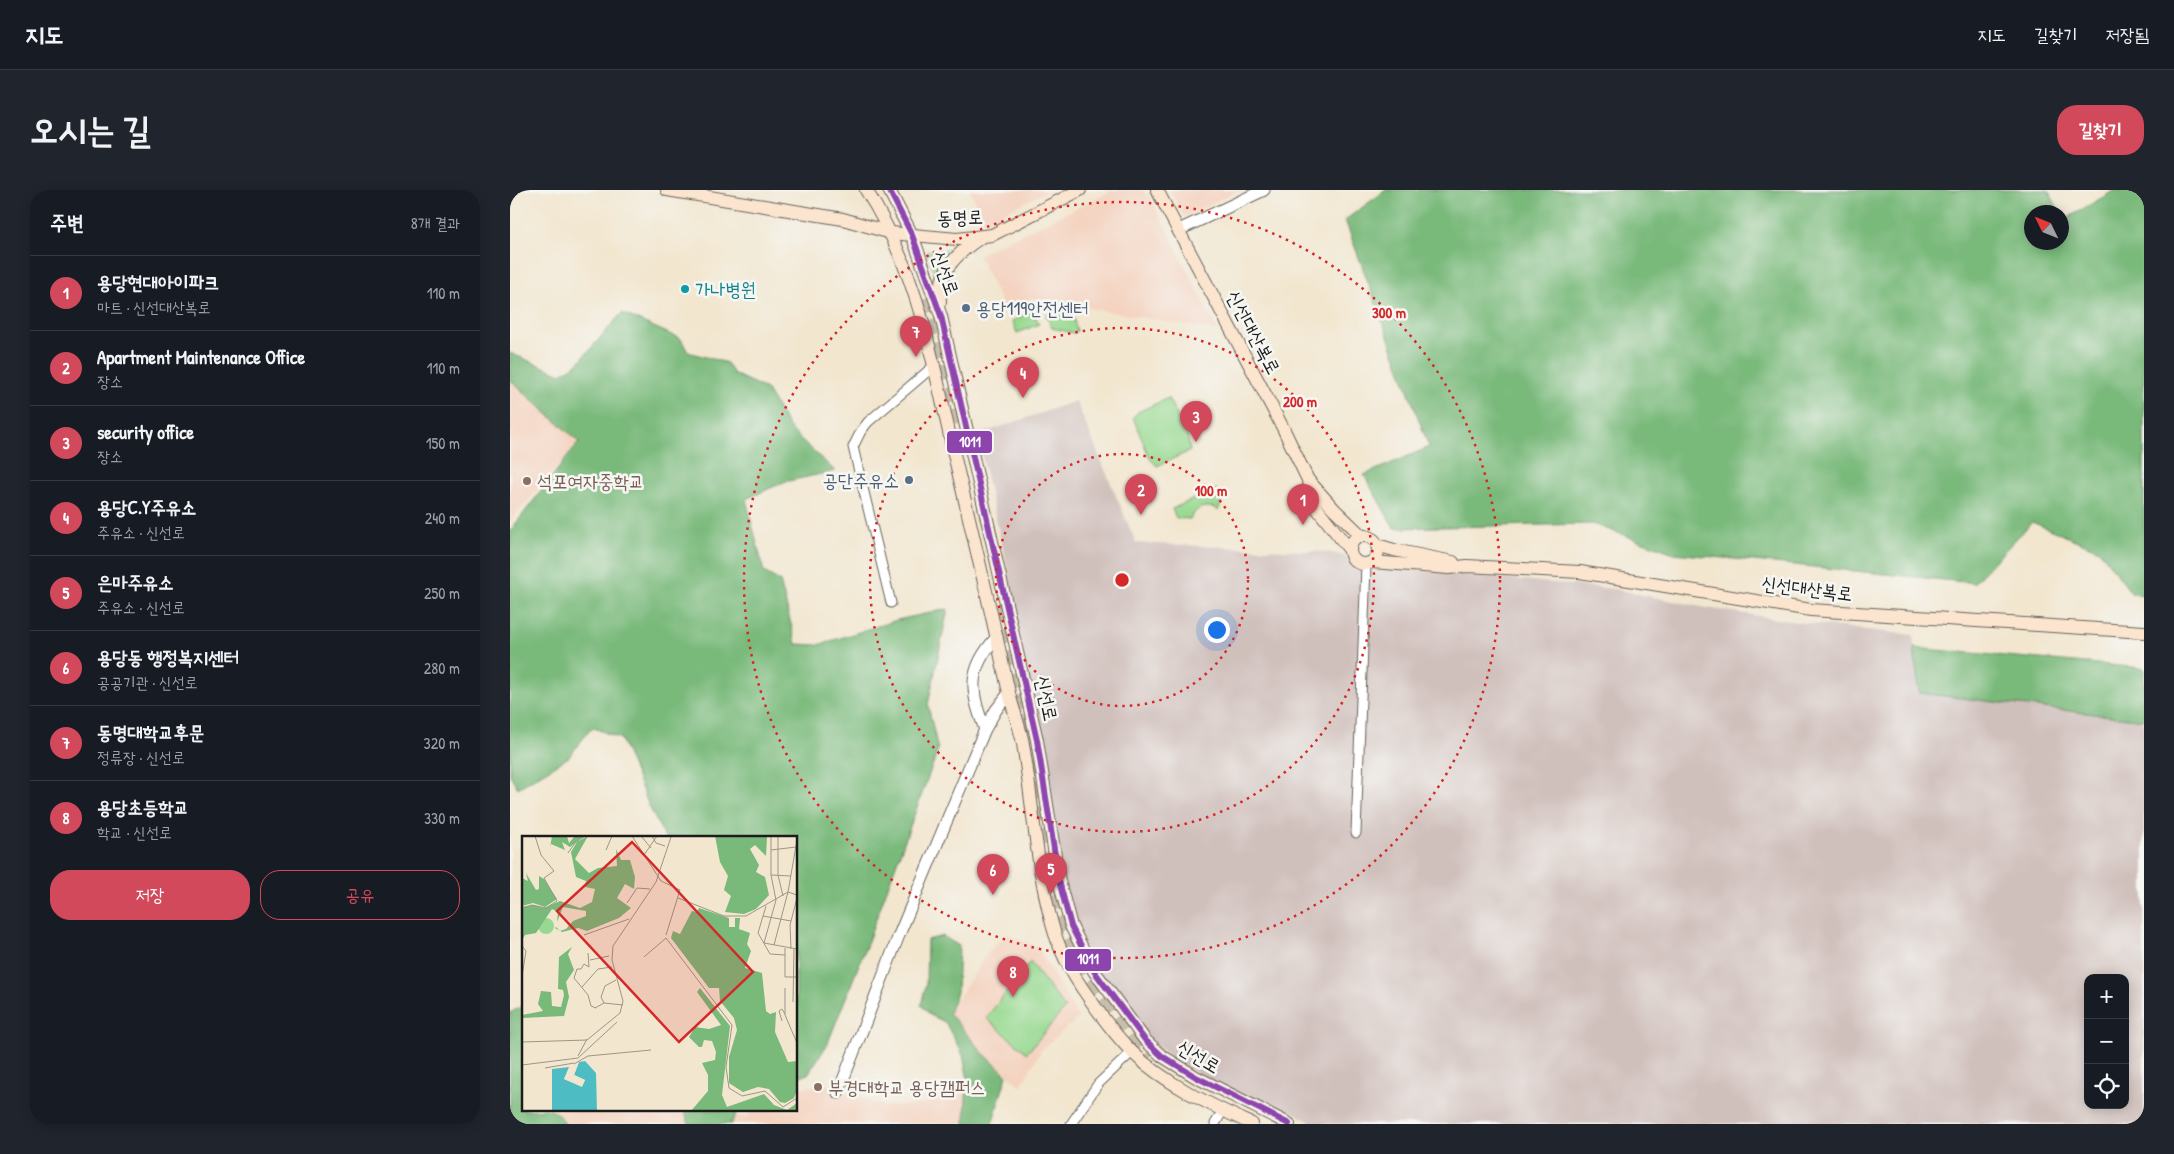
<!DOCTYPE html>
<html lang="ko">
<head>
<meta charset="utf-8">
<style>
	:root { --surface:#171b24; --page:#20242c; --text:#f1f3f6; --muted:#9ea1a6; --line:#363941; --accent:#d1495b }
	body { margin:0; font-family:"Patrick Hand","Poor Story",sans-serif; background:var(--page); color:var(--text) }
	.controls { position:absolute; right:15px; bottom:15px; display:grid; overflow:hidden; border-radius:10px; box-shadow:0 2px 12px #0003 }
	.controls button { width:45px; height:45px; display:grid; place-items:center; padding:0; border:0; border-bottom:1px solid var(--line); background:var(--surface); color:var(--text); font:25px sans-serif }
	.compass { position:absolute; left:1514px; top:15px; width:45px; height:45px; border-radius:50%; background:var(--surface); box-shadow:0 2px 12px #0003; rotate:313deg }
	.you { position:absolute; left:706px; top:439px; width:18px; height:18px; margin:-12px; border:4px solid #fff; border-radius:50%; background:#1a73e8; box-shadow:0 0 0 8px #1a73e833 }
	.badge { display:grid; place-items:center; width:32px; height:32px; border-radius:50%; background:var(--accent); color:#fff; font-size:16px; font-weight:700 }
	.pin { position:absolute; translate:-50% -41px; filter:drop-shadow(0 1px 2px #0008) }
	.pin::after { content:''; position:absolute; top:26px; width:18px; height:15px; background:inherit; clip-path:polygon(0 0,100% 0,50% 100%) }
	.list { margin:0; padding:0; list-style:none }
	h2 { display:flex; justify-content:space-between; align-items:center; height:65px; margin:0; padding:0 20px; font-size:21px }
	h2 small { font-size:16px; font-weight:400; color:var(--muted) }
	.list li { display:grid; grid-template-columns:32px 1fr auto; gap:15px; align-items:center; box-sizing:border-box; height:75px; padding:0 20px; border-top:1px solid var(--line) }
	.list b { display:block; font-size:19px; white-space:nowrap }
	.list p { margin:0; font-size:16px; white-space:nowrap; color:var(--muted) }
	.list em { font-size:16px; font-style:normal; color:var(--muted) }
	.actions { display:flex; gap:10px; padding:15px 20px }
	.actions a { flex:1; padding:11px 0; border:1px solid var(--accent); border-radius:20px; text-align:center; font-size:18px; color:var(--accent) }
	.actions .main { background:var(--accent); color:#fff }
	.icon { flex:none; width:28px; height:28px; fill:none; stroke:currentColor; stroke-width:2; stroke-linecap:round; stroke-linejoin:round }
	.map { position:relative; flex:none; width:1634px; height:934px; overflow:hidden; border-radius:20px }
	header { display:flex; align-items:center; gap:30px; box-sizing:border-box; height:70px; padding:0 25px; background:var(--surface); border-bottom:1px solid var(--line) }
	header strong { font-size:24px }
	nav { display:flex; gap:28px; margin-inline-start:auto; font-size:18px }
	.intro { display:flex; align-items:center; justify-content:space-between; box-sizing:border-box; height:120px; padding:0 30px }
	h1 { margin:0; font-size:35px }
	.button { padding:12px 22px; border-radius:20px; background:var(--accent); color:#fff; font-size:18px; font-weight:700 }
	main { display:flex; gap:30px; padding:0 30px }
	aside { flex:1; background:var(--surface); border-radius:20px; box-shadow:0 2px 12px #0003 }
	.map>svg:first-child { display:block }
</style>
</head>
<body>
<header>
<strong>지도</strong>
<nav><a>지도</a><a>길찾기</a><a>저장됨</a></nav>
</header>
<div class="intro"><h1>오시는 길</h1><a class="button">길찾기</a></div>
<main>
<aside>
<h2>주변<small>8개 결과</small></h2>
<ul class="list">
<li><span class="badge">1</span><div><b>용당현대아이파크</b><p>마트 · 신선대산복로</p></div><em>110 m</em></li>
<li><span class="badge">2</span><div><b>Apartment Maintenance Office</b><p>장소</p></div><em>110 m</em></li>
<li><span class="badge">3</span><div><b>security office</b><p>장소</p></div><em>150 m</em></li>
<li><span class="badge">4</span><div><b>용당C.Y주유소</b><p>주유소 · 신선로</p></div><em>240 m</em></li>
<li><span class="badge">5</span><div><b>은마주유소</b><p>주유소 · 신선로</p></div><em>250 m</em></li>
<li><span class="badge">6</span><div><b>용당동 행정복지센터</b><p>공공기관 · 신선로</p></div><em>280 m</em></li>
<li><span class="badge">7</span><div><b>동명대학교후문</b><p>정류장 · 신선로</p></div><em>320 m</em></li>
<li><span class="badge">8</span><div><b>용당초등학교</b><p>학교 · 신선로</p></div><em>330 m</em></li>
</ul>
<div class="actions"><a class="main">저장</a><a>공유</a></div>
</aside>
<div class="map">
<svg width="1634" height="934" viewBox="0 0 1634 934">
	<rect width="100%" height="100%" fill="#f6f6f2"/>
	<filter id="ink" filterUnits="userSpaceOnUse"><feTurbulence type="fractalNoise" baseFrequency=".02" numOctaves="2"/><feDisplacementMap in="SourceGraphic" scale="10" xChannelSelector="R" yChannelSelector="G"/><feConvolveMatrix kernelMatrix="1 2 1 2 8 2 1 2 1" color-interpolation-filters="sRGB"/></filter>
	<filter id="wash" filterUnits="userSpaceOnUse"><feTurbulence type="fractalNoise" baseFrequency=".0096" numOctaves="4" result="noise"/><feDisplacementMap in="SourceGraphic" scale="20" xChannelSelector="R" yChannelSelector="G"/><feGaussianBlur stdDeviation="1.12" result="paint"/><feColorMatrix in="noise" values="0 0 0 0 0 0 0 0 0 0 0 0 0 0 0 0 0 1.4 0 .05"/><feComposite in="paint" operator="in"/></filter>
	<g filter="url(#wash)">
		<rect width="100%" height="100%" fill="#f2e6cf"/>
		<g fill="#f4d3c0">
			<polygon points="460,0 539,0 475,32"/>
			<polygon points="604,0 631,0 640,7 708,141 523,108 494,118 468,65"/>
			<polygon points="660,0 729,0 674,27"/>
			<polygon points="0,190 69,252 0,331"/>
			<polygon points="497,744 529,759 568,828 532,859 511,896 473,863 439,823 477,763"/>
			<polygon points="14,862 14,920 206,920 236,928 243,920 286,920 286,898 318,895 373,916 409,915 462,899 469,934 0,934 0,911"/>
		</g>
		<path fill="#d0c0bc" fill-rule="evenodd" d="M566 211 626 353 818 362 879 377 1104 399 1197 418 1293 433 1403 445 1409 503 1634 530V934H804L775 918 722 902 668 873 638 848 593 792 562 734 498 382 467 245ZM1578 788H1615V915H1578Z"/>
		<g fill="#97d990" stroke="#5a7a56">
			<polygon points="443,59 425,86 417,61"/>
			<polygon points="523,121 529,134 507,143 502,131"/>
			<polygon points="538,123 563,127 567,141 564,143 542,138 536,125"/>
			<polygon points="658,208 677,245 680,261 647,276 640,269 623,227 628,222"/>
			<path d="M706 299 712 310 708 321 705 318C693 315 686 318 680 329L666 328 662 319Z"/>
			<polygon points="520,772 555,818 517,863 476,828"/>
		</g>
		<g fill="#79b97a" stroke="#4a6a4b">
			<polygon points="876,0 1538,0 1550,22 1522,22 1522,52 1552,52 1552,26 1554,30 1605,0 1634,0 1634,405 1622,404 1589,360 1522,332 1464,393 1164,363 1083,334 884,338 854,285 919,257 835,30"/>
			<polygon points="112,123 171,149 178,162 217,173 224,184 256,199 281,240 325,281 274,292 236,309 254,382 270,391 286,454 308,455 387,430 438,419 418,515 428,560 354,762 317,855 298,884 286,887 286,648 155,648 139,616 111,549 84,538 79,541 59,567 8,598 0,585 0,341 69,252 0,190 0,163 51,184 67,174"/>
			<polygon points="1404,458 1634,478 1634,530 1409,503"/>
			<polygon points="433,746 449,756 447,802 439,823 473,863 497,885 482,934 455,934 457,885 453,865 435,832 420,825 411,815 416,794 417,750"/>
			<path d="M14 815V867L12 870 14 920C35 920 43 914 55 934H0V823Z"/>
			<polygon points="174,920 228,920 221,934 179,934"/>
		</g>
	</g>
	<g filter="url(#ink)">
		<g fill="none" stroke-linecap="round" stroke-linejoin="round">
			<g stroke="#c7beab" stroke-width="15" stroke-dasharray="15 8" stroke-linecap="butt">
				<polyline points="412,109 419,131 448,254"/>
				<polyline points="491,415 516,544"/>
				<polyline points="521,572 540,667"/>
				<polyline points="547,704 552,728 561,753 578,782 625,848 644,863"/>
			</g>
			<g stroke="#67635b" stroke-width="11">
				<g id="minor">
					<polyline points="381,413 343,257 351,241 358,232 425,175"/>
					<polyline points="846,643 856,375"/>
					<polyline points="561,934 588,894 622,862"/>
					<polyline points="705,934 713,920"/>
				</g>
			</g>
			<g stroke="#67635b" stroke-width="13">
				<g id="tertiary">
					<polyline points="669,40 754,0"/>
					<path d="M475 539C459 501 458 478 487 447"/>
					<polyline points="328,903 389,745 475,539 486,520 499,503"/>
				</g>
			</g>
			<g stroke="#67635b" stroke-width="14">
				<g id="secondary">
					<polyline points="157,0 333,29 381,43 447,49 482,45 570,0"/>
					<path d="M356 0C408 81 422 168 443 260 462 341 481 421 499 503 503 520 510 537 513 554 523 614 526 676 542 734 549 761 563 786 579 808 592 827 606 846 622 862 655 894 701 915 742 934"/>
					<polyline points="379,0 402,45 431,126 527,550 549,691 561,736 584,781 635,850 652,866 686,887 779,934"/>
					<polyline points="647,0 773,238 798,290 800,301 806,317 839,359"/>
					<path d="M430 112C428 81 446 64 470 48"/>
					<polyline points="798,290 824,319 852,346"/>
					<circle cx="854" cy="360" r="14"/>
					<polyline points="867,355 884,360 943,372"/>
					<polyline points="862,372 939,378 957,376 1070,382 1301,420 1634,442"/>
				</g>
			</g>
			<use href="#minor" stroke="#fff" stroke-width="9"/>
			<use href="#tertiary" stroke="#fff" stroke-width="11"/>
			<use href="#secondary" stroke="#fbe5cf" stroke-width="12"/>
			<g stroke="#f6f6f2" stroke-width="10">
				<polyline id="bus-1" points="379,0 402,45 431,126 527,550 549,691 561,736 584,781 635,850 652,866 686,887 779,934"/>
			</g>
			<use href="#bus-1" stroke="#8e44ad" stroke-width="6"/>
		</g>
	</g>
	<g fill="none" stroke="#d62828" stroke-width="2.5" stroke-dasharray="2.5 5">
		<circle cx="612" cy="390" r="126"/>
		<circle cx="612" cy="390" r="252"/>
		<circle cx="612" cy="390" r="378"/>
	</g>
	<circle fill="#0f9aa8" stroke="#f6f6f2" stroke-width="2" cx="175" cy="99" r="5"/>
	<g fill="#5c6f8a" stroke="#f6f6f2" stroke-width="2">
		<circle cx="456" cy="118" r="5"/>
		<circle cx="399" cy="290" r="5"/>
	</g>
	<g fill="#8d6e63" stroke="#f6f6f2" stroke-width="2">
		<circle cx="17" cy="291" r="5"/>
		<circle cx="308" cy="897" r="5"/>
	</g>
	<g text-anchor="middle" stroke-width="5" stroke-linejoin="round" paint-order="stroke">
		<g font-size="19" fill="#1c1c1c" stroke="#f6f6f2">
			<text transform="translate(450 27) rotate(-2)" y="7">동명로</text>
			<text transform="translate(436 83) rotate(70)" y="7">신선로</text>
			<text transform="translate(744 142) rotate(62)" y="7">신선대산복로</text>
			<text transform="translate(1297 398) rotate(7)" y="7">신선대산복로</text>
			<text transform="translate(537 508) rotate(78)" y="7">신선로</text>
			<text transform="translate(689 866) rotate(31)" y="7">신선로</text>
		</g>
		<g font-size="19" fill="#0d838f" stroke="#f6f6f2" text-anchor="start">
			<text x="185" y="106">가나병원</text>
		</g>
		<g font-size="19" fill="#4e5e75" stroke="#f6f6f2" text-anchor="start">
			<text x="466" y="125">용당119안전센터</text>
			<text x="389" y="297" text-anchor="end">공단주유소</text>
		</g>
		<g font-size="19" fill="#785e54" stroke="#f6f6f2" text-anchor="start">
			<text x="27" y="298">석포여자중학교</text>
			<text x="318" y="904">부경대학교 용당캠퍼스</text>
		</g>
	</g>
	<g transform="translate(12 646)">
		<rect width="275" height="275" fill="#f2e6cf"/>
		<path d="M16 90a8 8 0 1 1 16 0a8 8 0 1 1-16 0Z" fill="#97d990"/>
		<path d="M30 0H45L47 7 53 0H62L48 11 40 6 43 14 29 8 28 12ZM66 0 53 23 67 37 76 32 95 30 94 13 99 24H108L113 41 112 53 103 48 95 62 109 72 97 82 65 95 56 92 40 96 33 92 34 91 38 95 44 93 51 85 64 80V75L41 71 35 86 36 76 30 73 14 97 3 99 0 104V71L11 69 22 72 38 65 58 72 70 66 73 53 63 51 64 45 54 41 49 16 55 6ZM193 0 245 1 244 20 233 9 228 13 237 29 234 36 243 41 247 59 234 73 222 78 203 76 209 60 202 54 206 40 198 26ZM4 37 14 54 17 53V40L22 43 35 63 23 71 11 67 0 70V42L6 45ZM177 72 207 82V91H213V82H218L217 93 228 97 225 108 229 115 223 132 240 137 244 175 248 178 254 176 253 196 266 226 275 225V254L272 262 263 267 258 266 247 253 236 251 221 256 207 247V221L215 194 212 182 198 165 197 152H187L149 102 151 95 158 98 170 75 175 76ZM50 111 46 118 52 134 44 146 47 161 42 180 0 182V179L21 175 16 168 19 155 29 156 30 170 39 171 42 159 41 154 36 153 37 121ZM178 152 208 190 200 259 205 271 242 258 252 269 265 274 275 267V275H169L186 255V239L180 227 193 224 194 216 190 205 182 204 180 211H177L167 201 173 191 187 193 199 189 175 156Z" fill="#79b97a"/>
		<path d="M63 225 74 237 75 275H30V233L47 231 42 243 60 250 63 244 52 239 57 226Z" fill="#4ebdc3"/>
		<path d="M57 226 52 239 63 244 60 251 42 243 49 230 45 242 59 247 49 239Z" fill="#f2e6cf"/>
		<path fill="none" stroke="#9c9587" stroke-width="1" d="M110 0 139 45 158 54 144 99M119 0 129 12M130 0 134 7 143 10M249 0V39L254 64 242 107 275 113M256 0V39L261 60M84 14 90 0M249 14 274 11M46 17 53 7 63 0M122 19 135 0M249 39 269 40M156 62 202 80H224L266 56 275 59M105 67 115 52 128 53M244 70 236 97 248 118 263 119M0 72 10 69 24 72 35 65 22 42 32 35 19 19 13 0M241 80 269 85M62 99 107 83M144 102 210 189 204 231 207 252 220 260 243 255 261 271 275 262M252 109 266 56 275 4M0 110 4 115 0 140M263 112V141H275M269 113 268 89 275 62M122 121 144 102M68 124 87 120M55 133 52 142 66 159 69 170 74 172M55 133H59L62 128 67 131 66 117M60 151 76 133 90 131M263 152V179L275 207M271 166 272 113M82 167 79 161 83 150 94 144M73 172 82 167 101 169M260 185 257 175 260 173 263 178M0 206 65 204 98 177 101 165 90 124 91 110 134 46 149 1M56 220 65 203M52 228 66 220 129 214M0 229 56 222 95 186M23 232 52 227"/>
		<path fill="#d62828" fill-opacity="0.15" stroke="#d62828" stroke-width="2.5" d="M110 6 231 136 157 206 35 75Z"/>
		<rect width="275" height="275" fill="none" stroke="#1c1c1c" stroke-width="2.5"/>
	</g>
	<circle cx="612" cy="390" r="8" fill="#d62828" stroke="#f6f6f2" stroke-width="2.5"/>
	<g font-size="15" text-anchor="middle" font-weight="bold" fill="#d62828" stroke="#f6f6f2" stroke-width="5" stroke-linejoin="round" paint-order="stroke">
		<text x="879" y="128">300 m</text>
		<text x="790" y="217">200 m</text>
		<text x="701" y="306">100 m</text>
	</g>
	<g stroke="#f6f6f2" stroke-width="2">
		<rect x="436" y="240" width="47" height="24" rx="5" fill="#8e44ad"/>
		<rect x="554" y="758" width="48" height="24" rx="5" fill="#8e44ad"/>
	</g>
	<g font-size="14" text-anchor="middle" font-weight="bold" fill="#fff">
		<text x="460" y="257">1011</text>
		<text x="578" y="774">1011</text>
	</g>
</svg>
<div class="controls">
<button>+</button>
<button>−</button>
<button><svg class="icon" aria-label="locate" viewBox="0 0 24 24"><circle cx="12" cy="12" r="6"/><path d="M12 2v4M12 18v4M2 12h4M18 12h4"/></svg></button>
</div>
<svg class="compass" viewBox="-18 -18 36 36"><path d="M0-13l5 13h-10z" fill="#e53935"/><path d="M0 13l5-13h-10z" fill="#9ea1a6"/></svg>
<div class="you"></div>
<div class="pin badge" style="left:793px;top:335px">1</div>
<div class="pin badge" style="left:631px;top:325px">2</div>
<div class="pin badge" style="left:686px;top:252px">3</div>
<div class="pin badge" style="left:513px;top:208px">4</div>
<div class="pin badge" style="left:541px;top:704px">5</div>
<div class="pin badge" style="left:483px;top:705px">6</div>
<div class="pin badge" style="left:406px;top:167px">7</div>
<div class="pin badge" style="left:503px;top:807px">8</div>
</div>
</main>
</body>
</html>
